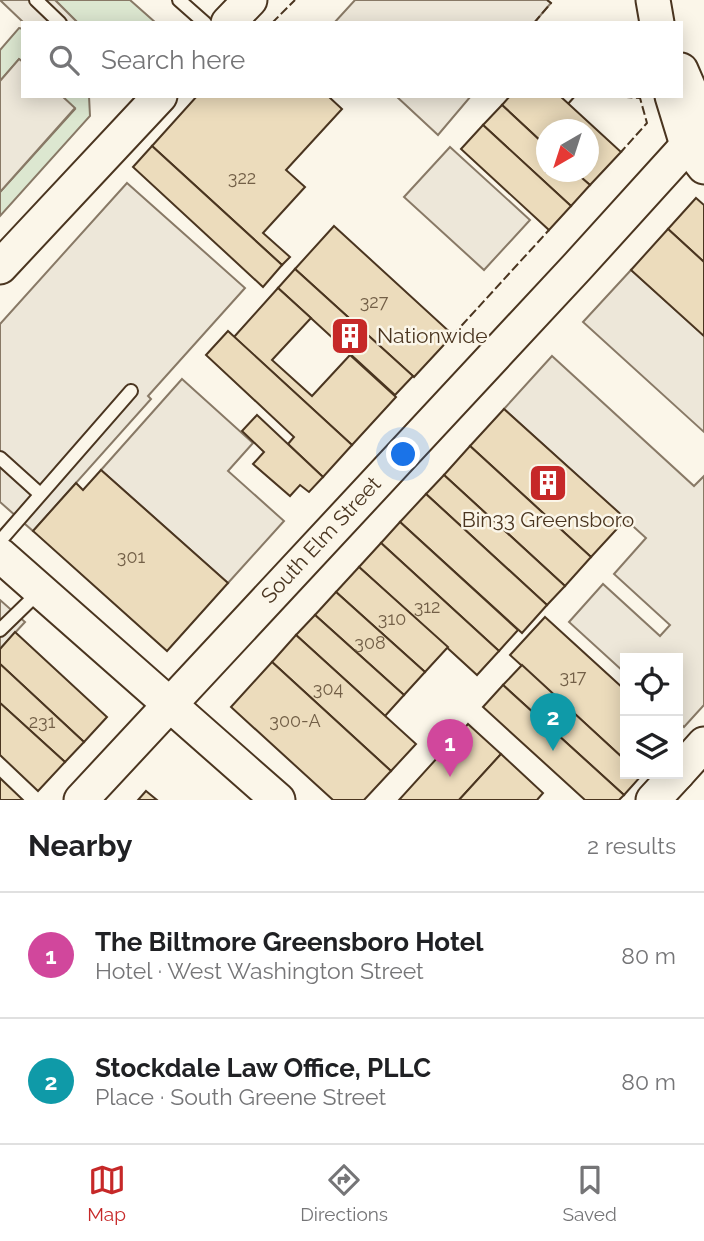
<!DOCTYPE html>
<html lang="en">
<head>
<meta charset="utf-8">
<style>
	:root { --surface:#fff; --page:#f6f6f6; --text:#202124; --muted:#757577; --line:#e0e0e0; --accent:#c62828 }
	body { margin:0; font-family:Raleway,sans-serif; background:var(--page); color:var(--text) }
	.controls { position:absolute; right:21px; bottom:21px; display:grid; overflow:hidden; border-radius:0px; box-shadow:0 4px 18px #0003 }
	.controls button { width:63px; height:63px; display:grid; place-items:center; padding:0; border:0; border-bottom:2px solid var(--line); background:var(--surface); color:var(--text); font:35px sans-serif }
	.compass { position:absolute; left:536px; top:119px; width:63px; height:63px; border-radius:50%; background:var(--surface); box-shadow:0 4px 18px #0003; rotate:219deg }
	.you { position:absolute; left:404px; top:455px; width:24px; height:24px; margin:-18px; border:5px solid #fff; border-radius:50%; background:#1a73e8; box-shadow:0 0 0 10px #1a73e833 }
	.badge { display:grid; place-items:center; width:46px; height:46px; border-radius:50%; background:var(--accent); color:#fff; font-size:23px; font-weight:700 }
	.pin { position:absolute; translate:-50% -58px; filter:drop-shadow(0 2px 4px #0008) }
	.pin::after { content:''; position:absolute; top:37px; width:24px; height:21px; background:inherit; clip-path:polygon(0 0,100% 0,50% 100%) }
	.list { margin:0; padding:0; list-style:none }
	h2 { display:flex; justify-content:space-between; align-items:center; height:91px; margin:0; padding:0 28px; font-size:30px }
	h2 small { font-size:23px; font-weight:400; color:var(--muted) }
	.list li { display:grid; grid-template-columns:46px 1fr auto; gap:21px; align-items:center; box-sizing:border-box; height:126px; padding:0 28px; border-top:2px solid var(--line) }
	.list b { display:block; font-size:26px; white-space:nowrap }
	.list p { margin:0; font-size:23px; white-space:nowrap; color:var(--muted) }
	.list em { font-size:23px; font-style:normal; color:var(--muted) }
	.icon { flex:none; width:38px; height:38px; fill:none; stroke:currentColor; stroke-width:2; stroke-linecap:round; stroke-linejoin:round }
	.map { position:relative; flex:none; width:704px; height:800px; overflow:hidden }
	.search { position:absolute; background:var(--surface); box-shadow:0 4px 18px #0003; left:21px; right:21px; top:21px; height:77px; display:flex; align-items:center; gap:18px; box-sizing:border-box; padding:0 24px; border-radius:0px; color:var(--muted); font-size:26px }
	.sheet { height:343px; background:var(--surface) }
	nav { display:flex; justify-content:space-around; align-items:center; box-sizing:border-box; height:98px; border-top:2px solid var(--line); background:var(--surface); font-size:19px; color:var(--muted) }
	nav a { display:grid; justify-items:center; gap:4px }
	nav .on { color:var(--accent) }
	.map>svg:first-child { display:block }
</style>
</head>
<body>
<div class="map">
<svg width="704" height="800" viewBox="0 0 704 800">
	<rect width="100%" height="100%" fill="#fbf6e9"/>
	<g fill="#dce7d0" stroke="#887966" stroke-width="2">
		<polygon points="55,0 130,0 156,23 78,23"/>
		<polygon points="19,28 23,29 23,62 19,59 0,81 0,50"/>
		<polygon points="62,96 89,96 90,116 0,216 0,192 75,109"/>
	</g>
	<g fill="#ede7d9" stroke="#887966" stroke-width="2">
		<polygon points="0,0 55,0 78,23 24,23"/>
		<polygon points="355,0 547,0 551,3 534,23 334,23"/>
		<polygon points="19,59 23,62 23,96 62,96 75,108 0,192 0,81"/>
		<polygon points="396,96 471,96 438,135"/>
		<polygon points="450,147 530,220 484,270 404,197"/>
		<polygon points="127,183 245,288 148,396 151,399 33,531 0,502 0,324"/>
		<polygon points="631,270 704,336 704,432 583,322"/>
		<polygon points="552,356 694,486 704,476 704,705 684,727 678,721 678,658 625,658 625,673 569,622 603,584 660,636 670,625 614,574 646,538 504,409"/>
		<polygon points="182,379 253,443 228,471 284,521 228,583 101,470"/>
		<polygon points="0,600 25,622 0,649"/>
	</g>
	<g fill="#ecdcbc" stroke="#4a3520" stroke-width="2">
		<polygon points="197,96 328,96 342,109 286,170 305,187 263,233 290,257 282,265 152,146"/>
		<polygon points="510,96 560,96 621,152 590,185 575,172 588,172 588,130 546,130 546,146 502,105"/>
		<polygon points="502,105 546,146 546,172 575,172 590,185 571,206 483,125"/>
		<polygon points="483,125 571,206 549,230 461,149"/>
		<polygon points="152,146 282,265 263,287 133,167"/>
		<polygon points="696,198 704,205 704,262 668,229"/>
		<polygon points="334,226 453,335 414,377 295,269"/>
		<polygon points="668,229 704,262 704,336 631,270"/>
		<polygon points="295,269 413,376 395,395 278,288"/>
		<polygon points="278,288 311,318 272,360 312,396 350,355 396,397 352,445 234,337"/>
		<polygon points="228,331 352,445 323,477 288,444 294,437 206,355"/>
		<polygon points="504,409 626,519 591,557 470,446"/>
		<polygon points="257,415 323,477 309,492 300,485 290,496 253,464 264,452 242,431"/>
		<polygon points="470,446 591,557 565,586 444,475"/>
		<polygon points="101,470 228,583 167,651 33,531 76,483 83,490"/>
		<polygon points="444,475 565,586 547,605 426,494"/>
		<polygon points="426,494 547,605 522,633 400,522"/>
		<polygon points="400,522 518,630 499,651 381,543"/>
		<polygon points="381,543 499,651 477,675 359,567"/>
		<polygon points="359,567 448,647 425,672 336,592"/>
		<polygon points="336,592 425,672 404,695 315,615"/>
		<polygon points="315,615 404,695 385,716 296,635"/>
		<polygon points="545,617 625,690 625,760 510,655"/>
		<polygon points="15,632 107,717 84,742 0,664 0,649"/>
		<polygon points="296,635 416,744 391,771 272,662"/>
		<polygon points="272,662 391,771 364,800 333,800 231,707"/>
		<polygon points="0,664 84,742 65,762 0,703"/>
		<polygon points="522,665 625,760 625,774 642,775 624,795 503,685"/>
		<polygon points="503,685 624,795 619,800 585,800 483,707"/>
		<polygon points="0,703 65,762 38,791 0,755"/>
		<polygon points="468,724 501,754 459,800 399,800"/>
		<polygon points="501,754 543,793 537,800 459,800"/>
		<polygon points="0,778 23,800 0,800"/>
		<polygon points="146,791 157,800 138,800"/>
	</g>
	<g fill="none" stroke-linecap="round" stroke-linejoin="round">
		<g stroke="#4a3520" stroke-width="16">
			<g id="lane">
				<polyline points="36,0 60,23"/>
				<polyline points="179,0 205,23"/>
				<polyline points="0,458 40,494"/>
				<polyline points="0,541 131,391"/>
				<polyline points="0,630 40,591"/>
			</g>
		</g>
		<g stroke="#4a3520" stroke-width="37">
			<g id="secondary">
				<polyline points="653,0 657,23"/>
				<polyline points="228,23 250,0"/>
				<polyline points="681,70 702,118"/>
				<polyline points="672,96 687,145 704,167"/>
				<polyline points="0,267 160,96"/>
				<polyline points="0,555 278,800"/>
				<polyline points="678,773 704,744"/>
				<polyline points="81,800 577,267 704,127"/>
				<polyline points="653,800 677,774"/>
			</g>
		</g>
		<use href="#lane" stroke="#fbf6e9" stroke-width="12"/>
		<use href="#secondary" stroke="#fbf6e9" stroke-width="33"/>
		<g stroke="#4a3520" stroke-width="2" stroke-dasharray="9 3.5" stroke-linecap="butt">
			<polyline points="272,23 295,0"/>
			<polyline points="534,23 551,3 547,0"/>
			<polyline points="611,96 640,98 647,123 621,152"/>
			<polyline points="568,104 575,96"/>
			<polyline points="453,335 549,230"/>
		</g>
	</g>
	<defs>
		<g id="building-square" transform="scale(2.0125)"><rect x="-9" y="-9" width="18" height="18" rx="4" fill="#c62828" stroke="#fbf6e9"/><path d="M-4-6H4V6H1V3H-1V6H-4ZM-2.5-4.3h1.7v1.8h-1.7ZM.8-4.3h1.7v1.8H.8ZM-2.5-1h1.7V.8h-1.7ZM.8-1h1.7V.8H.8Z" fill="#fff"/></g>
	</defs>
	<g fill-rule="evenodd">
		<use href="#building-square" x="350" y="336"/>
		<use href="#building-square" x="548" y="483"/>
	</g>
	<g text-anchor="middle" stroke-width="5" stroke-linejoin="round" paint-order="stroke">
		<g font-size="18" fill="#725f47">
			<text x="242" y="184">322</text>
			<text x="374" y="308">327</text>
			<text x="131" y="563">301</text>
			<text x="427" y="613">312</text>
			<text x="392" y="625">310</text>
			<text x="370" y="649">308</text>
			<text x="573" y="683">317</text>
			<text x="328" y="695">304</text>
			<text x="295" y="727">300-A</text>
			<text x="42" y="728">231</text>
		</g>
		<g font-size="21" fill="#4a3520" stroke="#fbf6e9" text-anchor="start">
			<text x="377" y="343">Nationwide</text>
			<text x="548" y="527" text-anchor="middle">Bin33 Greensboro</text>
		</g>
		<g font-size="21" fill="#4a3520" stroke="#fbf6e9">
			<text transform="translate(321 540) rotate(-47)" y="7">South Elm Street</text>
		</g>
	</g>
</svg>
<div class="controls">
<button><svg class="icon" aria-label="locate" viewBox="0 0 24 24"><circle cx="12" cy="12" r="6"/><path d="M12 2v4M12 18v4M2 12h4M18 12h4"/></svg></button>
<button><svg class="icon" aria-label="layers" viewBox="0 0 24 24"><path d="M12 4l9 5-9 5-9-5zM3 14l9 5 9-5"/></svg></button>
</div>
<svg class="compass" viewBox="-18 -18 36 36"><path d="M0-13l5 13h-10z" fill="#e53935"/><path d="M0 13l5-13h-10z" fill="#757577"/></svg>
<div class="you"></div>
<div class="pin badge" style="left:450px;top:777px;background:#d1479c">1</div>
<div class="pin badge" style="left:553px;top:751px;background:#0f9aa8">2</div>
<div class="search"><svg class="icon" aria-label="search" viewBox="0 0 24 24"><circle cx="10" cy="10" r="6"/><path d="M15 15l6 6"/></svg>Search here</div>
</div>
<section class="sheet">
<h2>Nearby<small>2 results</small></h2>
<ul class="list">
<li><span class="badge" style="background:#d1479c">1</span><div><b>The Biltmore Greensboro Hotel</b><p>Hotel · West Washington Street</p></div><em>80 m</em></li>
<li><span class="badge" style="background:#0f9aa8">2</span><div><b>Stockdale Law Office, PLLC</b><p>Place · South Greene Street</p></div><em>80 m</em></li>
</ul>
</section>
<nav>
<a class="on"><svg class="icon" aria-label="map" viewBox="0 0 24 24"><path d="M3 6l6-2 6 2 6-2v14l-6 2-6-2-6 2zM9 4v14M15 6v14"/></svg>Map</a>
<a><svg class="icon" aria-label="directions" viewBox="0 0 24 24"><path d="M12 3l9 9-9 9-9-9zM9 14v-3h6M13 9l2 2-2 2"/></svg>Directions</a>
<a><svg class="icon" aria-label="saved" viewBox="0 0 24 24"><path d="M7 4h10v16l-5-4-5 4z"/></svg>Saved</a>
</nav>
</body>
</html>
